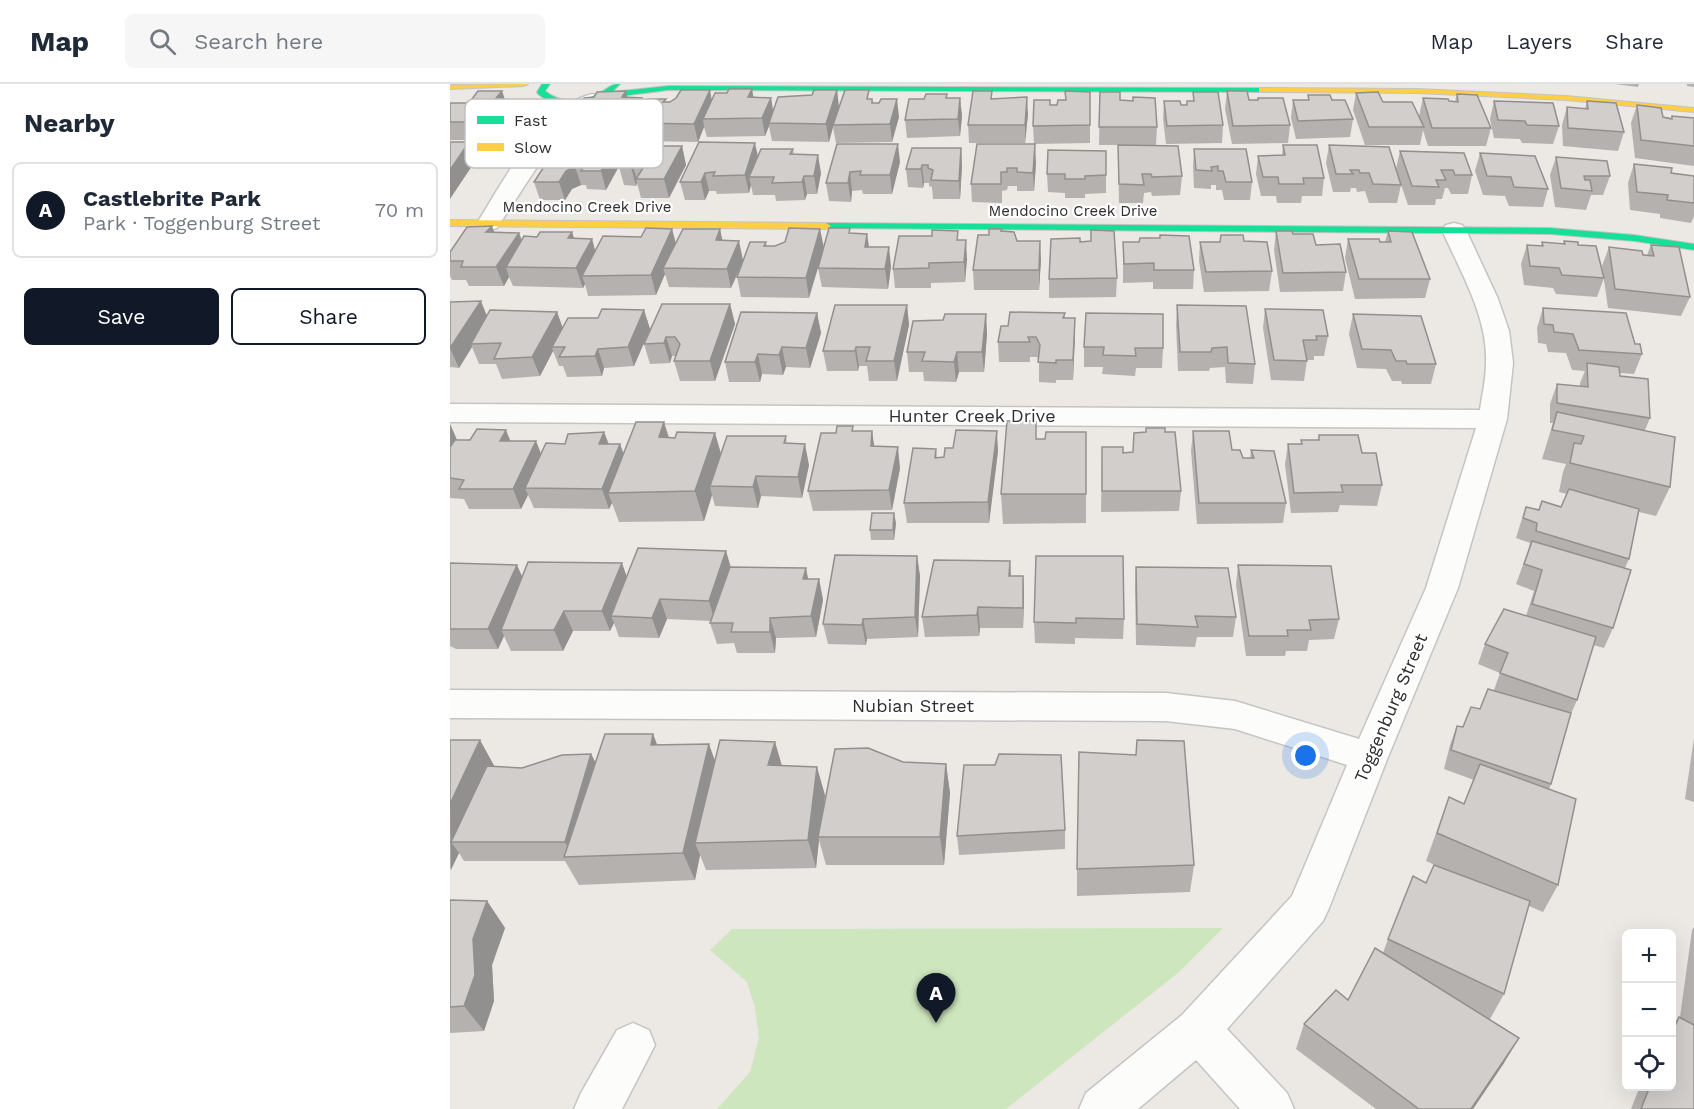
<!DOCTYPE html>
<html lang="en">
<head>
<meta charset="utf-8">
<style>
	:root { --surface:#fff; --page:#f6f6f7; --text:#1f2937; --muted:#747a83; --line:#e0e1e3; --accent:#111827 }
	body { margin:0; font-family:"Work Sans",sans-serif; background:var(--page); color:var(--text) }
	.controls { position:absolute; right:18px; bottom:18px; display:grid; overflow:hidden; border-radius:9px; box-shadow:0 6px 24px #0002 }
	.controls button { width:54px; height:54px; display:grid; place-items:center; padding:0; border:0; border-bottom:2px solid var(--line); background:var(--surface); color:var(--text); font:30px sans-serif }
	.you { position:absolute; left:856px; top:672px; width:21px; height:21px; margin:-15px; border:4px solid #fff; border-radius:50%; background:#1a73e8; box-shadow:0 0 0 9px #1a73e833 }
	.badge { display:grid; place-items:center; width:39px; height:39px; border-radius:50%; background:var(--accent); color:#fff; font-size:20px; font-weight:700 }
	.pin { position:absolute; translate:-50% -50px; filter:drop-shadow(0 2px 3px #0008) }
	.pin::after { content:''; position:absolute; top:32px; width:21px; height:18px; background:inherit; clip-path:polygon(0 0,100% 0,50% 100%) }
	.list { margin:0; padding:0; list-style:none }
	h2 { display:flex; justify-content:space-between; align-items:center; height:78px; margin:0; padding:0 24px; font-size:26px }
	h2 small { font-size:20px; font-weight:400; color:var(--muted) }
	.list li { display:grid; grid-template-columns:39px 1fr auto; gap:18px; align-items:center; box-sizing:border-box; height:96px; margin:0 12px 12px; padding:0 12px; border:2px solid var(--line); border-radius:9px }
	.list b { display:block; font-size:22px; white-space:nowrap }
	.list p { margin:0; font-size:20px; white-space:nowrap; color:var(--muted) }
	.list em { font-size:20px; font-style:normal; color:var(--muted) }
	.actions { display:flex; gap:12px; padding:18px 24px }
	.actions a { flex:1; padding:14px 0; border:2px solid var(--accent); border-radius:9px; text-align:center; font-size:21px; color:var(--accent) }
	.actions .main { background:var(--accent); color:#fff }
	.icon { flex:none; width:33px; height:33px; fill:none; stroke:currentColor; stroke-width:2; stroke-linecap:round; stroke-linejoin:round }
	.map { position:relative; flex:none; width:1244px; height:1025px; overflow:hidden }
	header { display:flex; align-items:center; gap:36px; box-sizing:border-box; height:84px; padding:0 30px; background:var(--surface); border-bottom:2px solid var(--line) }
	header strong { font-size:28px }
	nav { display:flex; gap:33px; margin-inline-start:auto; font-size:21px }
	.search { width:420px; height:54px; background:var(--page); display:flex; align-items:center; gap:15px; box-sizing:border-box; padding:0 21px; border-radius:9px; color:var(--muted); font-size:22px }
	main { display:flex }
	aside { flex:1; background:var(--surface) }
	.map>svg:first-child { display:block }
</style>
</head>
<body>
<header>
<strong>Map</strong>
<div class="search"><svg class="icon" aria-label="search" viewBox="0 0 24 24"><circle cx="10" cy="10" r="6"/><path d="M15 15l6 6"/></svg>Search here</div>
<nav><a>Map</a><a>Layers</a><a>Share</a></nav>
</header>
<main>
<aside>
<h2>Nearby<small></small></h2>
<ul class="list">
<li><span class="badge">A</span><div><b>Castlebrite Park</b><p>Park · Toggenburg Street</p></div><em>70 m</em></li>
</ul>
<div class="actions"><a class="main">Save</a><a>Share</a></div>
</aside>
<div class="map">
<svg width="1244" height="1025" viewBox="0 0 1244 1025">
	<rect width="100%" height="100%" fill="#ece8e4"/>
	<polygon fill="#cee6be" points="773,844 728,889 556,1025 267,1025 300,988 309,954 305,924 297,898 260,866 282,845"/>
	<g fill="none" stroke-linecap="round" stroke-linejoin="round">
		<g stroke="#c5c4c5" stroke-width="3">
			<g id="street">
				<path d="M142 10 149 12 152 16 118 41 104 57 47 144 39 146 31 144 27 139C54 97 90 23 142 10Z"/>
				<path d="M1004 139 1012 141 1016 146 1048 215 1059 247 1063 279 1057 335 1008 504 938 673 879 824 873 837 777 945 837 1009 844 1025H790L746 976 688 1025H629L636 1009 732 931 842 812 897 681 785 645 716 637 0 634V606L716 609 785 617 909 655 976 504 1026 344 0 338V320L1030 326C1032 311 1036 295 1036 279 1038 233 1010 187 992 146L996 141Z"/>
				<polygon points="183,939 199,946 205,961 172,1025 124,1025 131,1009 167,946"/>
			</g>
		</g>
		<g stroke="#c5c4c5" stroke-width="2">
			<g id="fast">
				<path d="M92 0H100L95 7C111 20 132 19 149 9 158 5 160 0 170 0L162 8 218 2 812 4 816 6 812 8 218 6C197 9 176 11 156 14 129 19 114 30 88 10L87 8Z"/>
				<polygon points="376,139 1100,144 1184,151 1244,160 1244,166 1184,157 1100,150 373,144 373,140"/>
			</g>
		</g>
		<g stroke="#c5c4c5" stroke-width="2">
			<g id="slow">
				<polygon points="78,0 74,2 0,5 0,1"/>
				<polygon points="809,4 967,5 1116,12 1244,24 1244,28 1116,16 967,9 812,8 809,8"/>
				<polygon points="0,136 376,139 381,142 376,145 0,142"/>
			</g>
		</g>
		<use href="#street" fill="#fcfcfb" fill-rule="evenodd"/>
		<use href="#fast" fill="#16e098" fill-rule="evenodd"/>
		<use href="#slow" fill="#ffcf43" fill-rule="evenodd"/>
	</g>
	<g fill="#b4b1af">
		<polygon points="1165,0 1198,0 1189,0 1188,3"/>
		<polygon points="1237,0 1244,0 1244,3 1237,2"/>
		<polygon points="302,5 303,13 321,14 323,28 362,11 387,6 389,23 422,15 423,19 449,33 442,58 386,59 383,43 379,58 322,57 319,42 315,52 257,53 254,43 248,58 190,57 187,48 184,55 149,55 147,50 130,49 124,31 177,14 192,14 194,22 216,18 262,15 277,9"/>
		<polygon points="542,7 542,15 578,30 575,59 519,59 518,41"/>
		<polygon points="615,7 640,8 640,59 584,60 583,42 600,21 607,21 615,16"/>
		<polygon points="777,7 799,16 808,16 808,14 840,41 838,59 782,60 775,25"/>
		<polygon points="650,8 670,16 683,17 707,43 706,61 649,61"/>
		<polygon points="743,8 773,41 772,59 716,60 713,35 714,17 731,21 736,21 737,17 743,17"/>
		<polygon points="906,9 969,32 973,14 1005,18 1007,10 1041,44 1036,62 978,62 973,46 970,61 915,61 903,26"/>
		<polygon points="497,10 497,14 510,14 512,32 510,52 457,54 455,36 474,15"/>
		<polygon points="858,11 882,16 903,35 900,53 846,55 841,34 843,16 858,16"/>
		<polygon points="1044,17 1109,42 1103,60 1072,59 1070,55 1044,54 1040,35"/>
		<polygon points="1137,17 1174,48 1168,67 1113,62 1112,41 1117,23 1135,25"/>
		<polygon points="0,19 58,24 32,56 0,56"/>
		<polygon points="1187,21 1213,33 1221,34 1222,32 1244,34 1244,82 1185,74 1181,39"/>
		<polygon points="110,58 172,76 232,62 236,81 219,114 191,114 187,99 186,102 174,101 169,83 156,106 137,105 136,101 131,101 122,105 115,116 90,116 84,98"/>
		<polygon points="249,58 308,72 343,65 344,70 371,89 367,110 357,110 355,116 326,117 325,111 303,111 301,101 299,109 267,110 266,107 259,107 255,116 235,116 230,98"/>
		<polygon points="387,60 450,78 442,110 413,110 412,106 402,107 401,118 379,117 376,99"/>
		<polygon points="527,60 586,79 584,107 567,107 567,102 558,102 557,106 552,107 552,119 522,118 521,100"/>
		<polygon points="668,61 732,92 730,111 702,112 701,108 694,109 693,119 669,119"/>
		<polygon points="833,61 874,94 872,112 852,112 851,119 827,119 826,112 811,112 806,90 808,72 832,71"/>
		<polygon points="879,61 946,85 950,67 1022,91 1018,110 1001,110 998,104 995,104 992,115 986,115 985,121 958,121 947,89 951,101 947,119 919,119 915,107 907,108 906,104 901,104 900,108 883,108 876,79"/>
		<polygon points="511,64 512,82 510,115 483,115 482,103 479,102 479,99 474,99 473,104 458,103 456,85"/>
		<polygon points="744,65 802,98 800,116 774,116 772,106 766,106 766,101 761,101 761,105 744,104 743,83"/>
		<polygon points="1030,69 1098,105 1093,123 1059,122 1055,112 1033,111 1025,87"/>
		<polygon points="1106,73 1160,92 1153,111 1141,111 1136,126 1105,123 1100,91"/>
		<polygon points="1184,80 1221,89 1244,92 1244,132 1241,139 1210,134 1210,130 1180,126 1178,99"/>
		<polygon points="597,90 656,91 656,109 635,110 635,114 615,114 615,109 598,108"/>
		<polygon points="222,145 226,160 270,145 272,156 293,176 316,158 317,162 325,162 370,145 359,214 291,213 287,193 292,181 281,204 219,203 215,190 206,211 138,212 135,200 133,204 63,202 59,193 54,202 19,202 16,196 2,196 0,192 0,168 44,148 69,149 72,157 87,153 122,148 124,154 142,155 145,167"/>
		<polygon points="552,145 552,147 567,157 591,176 589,206 524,206 523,186 539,151"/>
		<polygon points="826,147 843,150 866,161 896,188 893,207 830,208 824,166"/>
		<polygon points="938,147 980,195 975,214 905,215 895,174 898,155 935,158"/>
		<polygon points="401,149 419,163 441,182 438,205 372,203 368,184"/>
		<polygon points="630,154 630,158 667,194 666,213 599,214 599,195"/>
		<polygon points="509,156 517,175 515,198 481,199 481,204 445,204 443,185"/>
		<polygon points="794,157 822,187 819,207 754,208 749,177 750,158"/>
		<polygon points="1114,157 1128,161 1154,194 1147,213 1106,210 1103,204 1074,201 1071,180 1077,161 1091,162 1092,158 1113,160"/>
		<polygon points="673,158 744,186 743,205 703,205 703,198 673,199"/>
		<polygon points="1201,161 1240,213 1231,232 1158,224 1152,182 1159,163 1197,171"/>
		<polygon points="0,218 37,232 107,228 112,243 148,234 194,226 200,245 184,282 154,284 152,292 117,293 113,282 109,282 103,267 90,292 52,295 46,280 29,280 22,263 9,284 0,283"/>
		<polygon points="280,220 285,240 265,297 230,297 224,277 226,272 222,272 220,279 200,280 194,260"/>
		<polygon points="457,221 459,241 447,297 419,297 417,282 409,282 408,287 377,287 373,267"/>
		<polygon points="727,221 805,280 803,300 776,299 775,283 760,284 759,287 728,287 726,241"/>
		<polygon points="1093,224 1185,260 1192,270 1184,290 1170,289 1170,292 1200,334 1195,346 1220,403 1206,432 1189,428 1179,475 1175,484 1163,544 1154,564 1143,561 1127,616 1121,630 1101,700 1099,705 1108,801 1093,828 1079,822 1054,910 1040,935 1054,979 1023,1025 926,1025 846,965 854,940 898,916 933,869 938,855 976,799 994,785 976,777 999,713 1014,720 1024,696 994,685 1000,661 1007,642 1013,643 1030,625 1044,606 1050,589 1028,580 1035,560 1076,532 1084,507 1066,500 1078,467 1080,459 1066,454 1069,444 1076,423 1089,426 1111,423 1117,410 1109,408 1113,388 1116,380 1092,375 1103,339 1100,339 1100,320 1107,300 1130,302 1130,299 1135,287 1122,286 1116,269 1098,268 1096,260 1088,259 1087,244"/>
		<polygon points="815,225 878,252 874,272 864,272 864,276 857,276 854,297 821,296 813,244"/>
		<polygon points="367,229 371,249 360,284 336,283 333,291 312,290 310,298 279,298 275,278"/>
		<polygon points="615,229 615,234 625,234 623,296 606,296 606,299 589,298 589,276 587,273 580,273 580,278 549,278 548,258 558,242"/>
		<polygon points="536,230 537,250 534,288 509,288 506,298 474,297 473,288 459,288 457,268 493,236"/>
		<polygon points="903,230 986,280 981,300 952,300 951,297 942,297 936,285 907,284 899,250"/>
		<polygon points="634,263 713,264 712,284 686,284 685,292 652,290 653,283 634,283"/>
		<polygon points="0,340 7,356 60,357 91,370 115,360 154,348 159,360 170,360 174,370 219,354 225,354 265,349 271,369 336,352 337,360 359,381 352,414 311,412 308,424 265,422 262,411 254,437 169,438 162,419 159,425 84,424 78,411 71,425 19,425 14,415 0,414"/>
		<polygon points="696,344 715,348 731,407 729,427 651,428 652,363 673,369 683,368 684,349 696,348"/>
		<polygon points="403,347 425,362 450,384 442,426 363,427 358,407 386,349"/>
		<polygon points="743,347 782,366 793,374 800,374 801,366 836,419 833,439 747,440 741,367"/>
		<polygon points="869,351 912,369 932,401 927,422 890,421 888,428 841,429 835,380 838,360 851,360 851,356 868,356"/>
		<polygon points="486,365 487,374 548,367 539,439 457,439 454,419"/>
		<polygon points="551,410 636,410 636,439 553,440"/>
		<polygon points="446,439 444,456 421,456 420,446"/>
		<polygon points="276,467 280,483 358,495 369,495 373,516 366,553 326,554 325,569 287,569 284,559 267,560 260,539 261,537 217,535 209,554 169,553 164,539 160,547 123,547 113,567 61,567 54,552 48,565 6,565 0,562 0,479 72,493 177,493"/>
		<polygon points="467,472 470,492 468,553 417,555 416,561 378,560 373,540"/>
		<polygon points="673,472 674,535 673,555 625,554 625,560 585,559 584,538"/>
		<polygon points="560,477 561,492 573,492 574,512 573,544 530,544 529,552 475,553 472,533"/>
		<polygon points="788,481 889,535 884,555 859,556 857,567 836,567 835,572 796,572 786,501"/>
		<polygon points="686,483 786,533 783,553 747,553 745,563 686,561 685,503"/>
		<polygon points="203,650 207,661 265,676 325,658 332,682 375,711 372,735 453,678 496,680 500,709 494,781 376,781 369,756 366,784 256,786 250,771 245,796 129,801 115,777 14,777 9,769 0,786 0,656 45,683 72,684 141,670 145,678"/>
		<polygon points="1244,654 1244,718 1235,715"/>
		<polygon points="545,681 615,746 615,765 509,771 507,752"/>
		<polygon points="744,781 740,808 627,812 627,785"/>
		<polygon points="0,816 37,817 55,844 42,881 44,917 34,947 0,949"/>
		<polygon points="1244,843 1244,1025 1181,1025 1190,1002 1221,1002 1221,942 1229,933 1230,933 1242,846"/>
	</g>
	<g fill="#92908e">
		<polygon points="302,5 305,22 298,13"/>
		<polygon points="260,6 263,23 253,35 254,43 248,58 244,40"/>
		<polygon points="387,6 389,24 383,41 383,43 379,58 376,40"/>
		<polygon points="52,7 58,24 32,56 26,38"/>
		<polygon points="176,7 180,25 172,13"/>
		<polygon points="577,13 578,30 575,59 575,41"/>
		<polygon points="192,14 197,31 185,39 187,48 184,55 179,37"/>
		<polygon points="321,14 324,32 319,39 319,42 315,52 312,34"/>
		<polygon points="510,14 512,32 510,52 508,35"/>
		<polygon points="447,15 449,33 442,58 440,40"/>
		<polygon points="19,58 26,76 0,115 0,86"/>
		<polygon points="167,58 172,76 156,106 151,87"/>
		<polygon points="305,59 309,77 299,93 301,101 299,109 295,91"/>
		<polygon points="448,60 450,78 442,110 440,91"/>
		<polygon points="585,60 586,79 584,107 583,89"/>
		<polygon points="232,62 236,81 219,114 214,95"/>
		<polygon points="511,64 512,82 510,115 509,97"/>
		<polygon points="368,71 371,89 367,110 364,92"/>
		<polygon points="182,80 187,95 186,95 187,99 186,102 181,83"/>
		<polygon points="472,81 474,99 473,104 471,85"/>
		<polygon points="125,82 131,101 122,105 115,116 109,98 116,87"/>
		<polygon points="400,88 402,107 401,118 398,99"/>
		<polygon points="255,89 259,107 255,116 251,98"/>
		<polygon points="354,92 357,110 355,116 352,98"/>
		<polygon points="42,142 49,161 36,148"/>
		<polygon points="222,145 227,164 213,184 215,190 206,211 201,191"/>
		<polygon points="270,145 274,164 266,156"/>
		<polygon points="370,145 374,164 359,214 356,194"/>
		<polygon points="122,148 128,167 118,154"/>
		<polygon points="69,149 76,168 56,183 59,193 54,202 46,183"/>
		<polygon points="417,150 420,169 415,163"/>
		<polygon points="142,155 147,174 132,192 135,200 133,204 126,184"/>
		<polygon points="516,156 517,175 515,198 514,178"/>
		<polygon points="289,157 293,176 281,204 277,185"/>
		<polygon points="590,157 591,176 589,206 589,186"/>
		<polygon points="439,163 441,182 438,205 435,185"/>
		<polygon points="31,217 39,237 21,260 22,263 9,284 0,264"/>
		<polygon points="280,220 285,240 265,297 260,277"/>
		<polygon points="457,221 459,241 447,297 444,277"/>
		<polygon points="194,226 200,245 184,282 178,263"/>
		<polygon points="107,228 114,247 102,263 103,267 90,292 82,273"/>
		<polygon points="367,229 371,249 360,284 356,264"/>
		<polygon points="536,230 537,250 534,288 532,268"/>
		<polygon points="625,234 625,253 623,296 623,276"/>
		<polygon points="216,253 222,272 220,279 214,259"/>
		<polygon points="332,263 336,283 333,291 329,271"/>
		<polygon points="406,263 409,282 408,287 405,267"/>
		<polygon points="148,265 154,284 152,292 145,272"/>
		<polygon points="507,268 509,288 506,298 504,278"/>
		<polygon points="308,270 312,290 310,298 305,278"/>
		<polygon points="214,338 223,367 209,353"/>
		<polygon points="0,340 10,363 0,382"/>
		<polygon points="56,346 64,366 50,357"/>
		<polygon points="422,347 425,367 421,362"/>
		<polygon points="547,347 548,367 539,439 538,418"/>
		<polygon points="154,348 161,368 149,360"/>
		<polygon points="265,349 273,378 260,402 262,411 254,437 245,407"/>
		<polygon points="86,357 94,377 75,404 78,411 71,425 63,405"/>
		<polygon points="170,360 177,381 158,409 162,419 159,425 152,405"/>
		<polygon points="355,360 359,381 352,414 348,393"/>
		<polygon points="448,363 450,384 442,426 439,406"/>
		<polygon points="306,392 311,412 308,424 303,403"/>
		<polygon points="444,429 446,439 444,456 443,446"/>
		<polygon points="276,467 282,487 265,538 259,517"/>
		<polygon points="467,472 470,492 468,553 465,533"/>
		<polygon points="560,477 561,497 559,492"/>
		<polygon points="172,479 179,499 161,532 164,539 160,547 152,527"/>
		<polygon points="67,481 76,501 51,546 54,552 48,565 38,545"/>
		<polygon points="356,484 360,504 353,495"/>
		<polygon points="573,492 574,512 573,544"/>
		<polygon points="369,495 373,516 366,553 361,532"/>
		<polygon points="210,515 217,535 209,554 202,534"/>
		<polygon points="528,523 530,544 529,552 527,531"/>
		<polygon points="114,527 123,547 113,567 104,546"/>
		<polygon points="320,534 326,554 325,569 320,548"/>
		<polygon points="413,535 417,555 416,561 412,541"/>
		<polygon points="203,650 214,679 201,661"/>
		<polygon points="30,656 46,685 1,758 9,769 1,786 0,720"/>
		<polygon points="325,658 333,686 318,681"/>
		<polygon points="259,660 269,688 245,759 250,771 245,796 233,769"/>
		<polygon points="141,670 151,689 123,773 115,758"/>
		<polygon points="496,680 500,709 494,781 490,753"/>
		<polygon points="367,683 375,711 370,753 368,753 369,756 366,784 358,756"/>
		<polygon points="37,817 55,844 42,881 44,917 34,947 14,922 23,855"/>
		<polygon points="1069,954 1054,979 1023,1025 1021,1025"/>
	</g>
	<g fill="#d1cecb" stroke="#92908e" stroke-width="1.5">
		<polygon points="279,5 302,5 298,13 321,14 312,34 253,35 265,9 277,9"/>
		<polygon points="231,6 260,6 244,40 185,39 198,15 216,15 213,18 220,18 226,14"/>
		<polygon points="364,6 387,6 376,40 319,39 328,13 362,11"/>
		<polygon points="395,6 419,6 417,15 422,15 422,19 429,19 431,15 447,15 440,40 383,41"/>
		<polygon points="28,7 52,7 26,38 0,38 0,19 19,19"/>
		<polygon points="176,7 172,13 192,14 179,37 143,37 146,32 124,31 134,14 144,13 147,8"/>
		<polygon points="523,7 542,7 541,15 577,13 575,41 518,41"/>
		<polygon points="615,7 640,8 640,41 583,42 584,16 600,16 600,21 607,21 608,16 616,16"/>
		<polygon points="777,7 797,7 799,16 808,16 808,14 833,14 840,41 783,42"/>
		<polygon points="650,8 670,8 670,16 683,17 683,13 705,14 707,43 649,43"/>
		<polygon points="743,8 768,8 773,41 717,42 714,17 730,17 731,21 737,21 737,17 744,17"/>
		<polygon points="928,8 933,18 962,18 974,43 919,43 906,9"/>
		<polygon points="476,10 497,10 496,14 510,14 508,35 455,36 459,15 474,15"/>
		<polygon points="1007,10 1027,11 1041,44 982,44 973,14 998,15 999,17 1008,18"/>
		<polygon points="858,11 880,11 882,16 895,16 903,35 848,37 843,16 859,16"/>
		<polygon points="1044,17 1103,19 1109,42 1077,41 1075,37 1048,36"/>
		<polygon points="1137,17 1166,19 1174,48 1118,44 1117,23 1138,25"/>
		<polygon points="1187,21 1211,24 1213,33 1222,35 1222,32 1244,34 1244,62 1191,56"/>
		<polygon points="0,58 19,58 0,86"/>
		<polygon points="110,58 167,58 151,87 131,87 134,82 125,82 116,87 109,98 84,98"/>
		<polygon points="249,58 305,59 295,91 263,92 265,88 255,89 251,98 230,98"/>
		<polygon points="387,60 448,60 440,91 410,91 411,87 400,88 398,99 376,99"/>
		<polygon points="527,60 585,60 583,89 567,88 567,84 557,84 557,88 551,88 551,100 521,100"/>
		<polygon points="668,61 728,62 732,92 702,93 701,90 692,90 694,101 669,100"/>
		<polygon points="833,61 867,61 874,94 853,94 854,100 829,100 828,93 813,93 808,72 835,71"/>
		<polygon points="879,61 939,63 951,101 923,100 919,89 910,89 909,86 900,86 903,90 886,90"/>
		<polygon points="180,62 232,62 214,95 186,95 193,84 190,80 182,80 181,83 168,83"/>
		<polygon points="462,64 511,64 509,97 481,96 483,86 478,84 478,81 472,81 471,85 456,85"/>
		<polygon points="311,65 343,65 340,70 368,71 364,92 354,92 352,98 322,99 324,93 299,93"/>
		<polygon points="744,65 796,65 802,98 776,98 773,87 768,87 768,82 761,83 762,87 746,86"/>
		<polygon points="598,66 656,67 656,91 635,92 635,95 615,95 615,90 597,90"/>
		<polygon points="950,67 1014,69 1022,91 1005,91 1003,86 991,86 996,96 986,96 989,103 962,102"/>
		<polygon points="1030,69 1085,72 1098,105 1064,103 1061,93 1037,92"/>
		<polygon points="1106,73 1157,77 1160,92 1134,92 1135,96 1140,96 1142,107 1111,104"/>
		<polygon points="1184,80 1222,84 1221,89 1244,92 1244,119 1217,116 1218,111 1187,108"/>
		<polygon points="42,142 36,148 69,149 46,183 11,183 13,177 0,177 0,168 17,143"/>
		<polygon points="196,144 222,145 201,191 132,192 153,152 191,153"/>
		<polygon points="339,144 370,145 356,194 287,193 300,158 316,158 314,162 325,162 335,158"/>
		<polygon points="379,144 400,144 399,149 417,150 415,163 439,163 435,185 368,184"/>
		<polygon points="233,145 270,145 266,156 289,157 277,185 213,184"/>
		<polygon points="539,145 552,145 551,147 564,148 567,157 590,157 589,186 523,186 528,151 539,151"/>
		<polygon points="482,146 508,147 507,156 516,156 514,178 479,179 479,184 443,185 449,152 482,152"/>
		<polygon points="641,146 664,147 667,194 599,195 601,155 630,154 630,158 641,157"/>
		<polygon points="826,147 842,147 843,150 863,150 866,161 890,160 896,188 833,189"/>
		<polygon points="938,147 962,148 980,195 909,195 898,155 929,155 930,158 941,158"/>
		<polygon points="90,148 122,148 118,154 142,155 126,184 56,183 74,152 87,153"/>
		<polygon points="710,151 739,152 744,186 704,186 704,179 674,180 673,158 689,158 690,154 710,154"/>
		<polygon points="771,151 793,151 794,157 817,158 822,187 756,188 750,158 770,158"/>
		<polygon points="1114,157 1128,158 1128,161 1146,162 1154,194 1112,191 1109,184 1080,182 1077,161 1093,162 1092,158 1115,160"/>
		<polygon points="1201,161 1229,163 1240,213 1165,205 1159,163 1192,167 1193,171 1204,172"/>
		<polygon points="31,217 0,264 0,218"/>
		<polygon points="212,220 280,220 260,277 224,277 230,260 225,253 216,253 214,259 194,260"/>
		<polygon points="385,221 457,221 444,277 416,277 420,263 406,263 405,267 373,267"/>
		<polygon points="727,221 796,222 805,280 778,279 777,263 762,264 761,268 730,268"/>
		<polygon points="1093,224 1176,229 1185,260 1190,260 1192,270 1129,266 1123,250 1104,248 1103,241 1094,240"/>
		<polygon points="152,225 194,226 178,263 148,265 145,272 109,273 115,263 102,263 118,234 148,234"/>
		<polygon points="815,225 873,226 878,252 866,252 867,256 853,256 857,277 824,276"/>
		<polygon points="40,226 107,228 82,273 44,275 51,259 21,260"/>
		<polygon points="291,228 367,229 356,264 332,263 329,271 308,270 305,278 275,278"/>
		<polygon points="560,228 615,229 613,234 625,234 623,276 606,276 606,279 588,278 590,261 586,253 578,253 580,258 548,258 551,242 558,242"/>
		<polygon points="636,229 713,230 713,264 685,264 686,272 653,271 654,263 634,263"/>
		<polygon points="495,230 536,230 532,268 507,268 504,278 472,277 475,268 457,268 463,237 493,236"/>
		<polygon points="903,230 971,232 986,280 957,280 956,277 946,277 941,266 912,265"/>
		<polygon points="1137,279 1169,283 1170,292 1198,295 1200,334 1107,319 1107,300 1138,303"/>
		<polygon points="1107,328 1225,353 1220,403 1120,379 1124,359 1131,360 1134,352 1102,346"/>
		<polygon points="557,337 586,337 586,355 595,355 596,348 636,348 636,410 551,410"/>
		<polygon points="186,338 214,338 209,353 225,354 227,348 265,349 245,407 158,409"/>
		<polygon points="387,342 403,342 402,347 422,347 421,362 448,363 439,406 358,407 371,349 386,349"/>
		<polygon points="696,344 715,344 715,348 725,348 731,407 652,407 652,363 673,363 673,369 683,368 684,349 696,348"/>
		<polygon points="27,345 56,346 50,357 86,357 63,405 9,405 14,396 0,394 0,363 5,356 20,356"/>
		<polygon points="506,346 547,347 538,418 454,419 463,364 486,365 485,374 494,373 495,364 503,364"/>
		<polygon points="743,347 779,347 782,366 790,366 793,374 804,374 801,366 824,367 836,419 749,419"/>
		<polygon points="154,348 149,360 170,360 152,405 75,404 96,359 115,360 118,350"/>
		<polygon points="869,351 908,351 912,369 926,369 932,401 891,401 893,408 844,409 838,360 852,360 851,356 869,356"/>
		<polygon points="277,352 336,352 334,359 355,360 348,393 306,392 303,403 260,402"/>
		<polygon points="1119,405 1189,425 1179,475 1086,447 1087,439 1073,434 1076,423 1089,426 1092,417 1111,423"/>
		<polygon points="422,429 444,429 443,446 420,446"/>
		<polygon points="1082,457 1181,486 1163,544 1082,520 1092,486 1074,480"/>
		<polygon points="188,464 276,467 259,517 210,515 202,534 161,532"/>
		<polygon points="385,471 467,472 465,533 413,535 412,541 373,540"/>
		<polygon points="586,472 673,472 674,535 626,534 626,539 584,538"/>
		<polygon points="484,476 560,477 559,492 573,492 573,524 528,523 527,531 472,533"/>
		<polygon points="78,478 172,479 152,527 114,527 104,546 51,546"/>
		<polygon points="0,479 67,481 38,545 0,545"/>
		<polygon points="788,481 881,482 889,535 859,536 861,546 837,546 838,552 799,552"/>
		<polygon points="280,483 356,484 353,495 369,495 361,532 320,534 320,548 281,548 283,539 260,539"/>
		<polygon points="686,483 778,484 786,533 745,532 748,543 687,540"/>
		<polygon points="1054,525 1146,553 1127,616 1050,589 1058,569 1035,560"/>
		<polygon points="1038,605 1121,629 1101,700 1001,666 1007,642 1013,643 1021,623 1030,625"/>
		<polygon points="155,650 203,650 201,661 259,660 233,769 114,773"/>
		<polygon points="0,656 30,656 0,720"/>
		<polygon points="270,656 325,658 318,681 367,683 358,756 245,759"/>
		<polygon points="687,656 734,657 744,781 627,785 629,668 686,671"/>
		<polygon points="418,664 453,678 496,680 490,753 368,753 385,665"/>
		<polygon points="141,670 115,758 1,758 37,682 72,684 112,671"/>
		<polygon points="549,670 611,671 615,746 507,752 514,681 545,681"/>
		<polygon points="1030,680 1126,715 1108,801 987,749 999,713 1014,720"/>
		<polygon points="984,781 1080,817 1054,910 938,855 963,792 976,799"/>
		<polygon points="0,816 37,817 23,855 25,891 14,922 0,923"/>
		<polygon points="925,864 1069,954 1021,1025 969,1025 854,940 886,906 898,916"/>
		<polygon points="1229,933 1244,941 1244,1025 1191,1025 1200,1002 1221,1002 1221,951"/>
	</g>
	<g text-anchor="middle" stroke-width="4.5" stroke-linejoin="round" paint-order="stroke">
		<g font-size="15" fill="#2e2e2e" stroke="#fff">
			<text x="137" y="128">Mendocino Creek Drive</text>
			<text x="623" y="132">Mendocino Creek Drive</text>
		</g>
		<g font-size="18" fill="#2e2e2e" stroke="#fff">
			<text x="522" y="338">Hunter Creek Drive</text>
			<text x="463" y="628">Nubian Street</text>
			<text transform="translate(941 624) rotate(-67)" y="6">Toggenburg Street</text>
		</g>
	</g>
	<rect x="15" y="15" width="198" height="69" rx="9" fill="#fff" stroke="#c0c0c0" stroke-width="1.5"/>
	<rect x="27" y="32" width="27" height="8" fill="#16e098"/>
	<rect x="27" y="59" width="27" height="8" fill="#ffcf43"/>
	<g font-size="16" fill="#2e2e2e">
		<text x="64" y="42">Fast</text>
		<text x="64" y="69">Slow</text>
	</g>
</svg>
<div class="controls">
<button>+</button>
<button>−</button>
<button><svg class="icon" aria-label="locate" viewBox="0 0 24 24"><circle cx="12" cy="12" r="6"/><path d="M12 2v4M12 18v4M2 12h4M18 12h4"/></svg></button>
</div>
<div class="you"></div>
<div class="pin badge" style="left:486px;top:939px">A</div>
</div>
</main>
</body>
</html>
